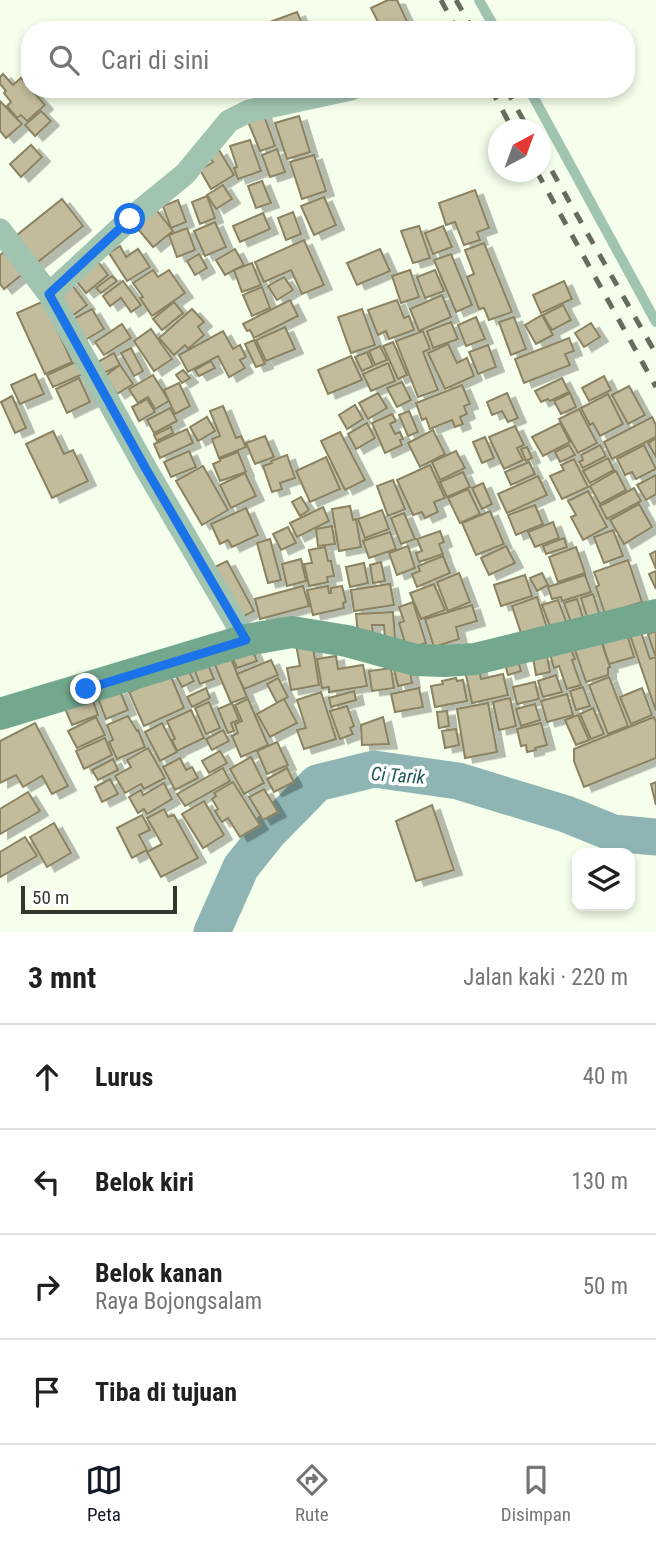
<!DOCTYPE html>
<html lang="id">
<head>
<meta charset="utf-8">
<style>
	:root { --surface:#fff; --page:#f6f6f6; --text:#202124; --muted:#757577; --line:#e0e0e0; --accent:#111827 }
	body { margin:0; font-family:"Roboto Condensed",sans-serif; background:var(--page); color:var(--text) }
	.controls { position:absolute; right:21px; bottom:21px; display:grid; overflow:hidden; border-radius:14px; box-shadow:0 4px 10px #0003 }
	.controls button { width:63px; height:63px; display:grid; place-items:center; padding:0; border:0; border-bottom:2px solid var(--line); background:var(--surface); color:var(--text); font:35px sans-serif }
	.compass { position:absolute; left:488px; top:119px; width:63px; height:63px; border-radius:50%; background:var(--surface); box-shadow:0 4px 10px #0003; rotate:41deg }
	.scale { position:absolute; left:21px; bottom:18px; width:156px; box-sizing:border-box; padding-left:7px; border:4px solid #32392c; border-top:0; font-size:19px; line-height:24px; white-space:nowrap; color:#32392c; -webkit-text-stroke:5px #fff; paint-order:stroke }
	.stop { position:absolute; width:21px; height:21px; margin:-16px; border:5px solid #1a73e8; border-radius:50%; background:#fff }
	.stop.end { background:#1a73e8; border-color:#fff; box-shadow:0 2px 7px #0008 }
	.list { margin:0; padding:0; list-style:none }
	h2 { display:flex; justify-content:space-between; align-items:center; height:91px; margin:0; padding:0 28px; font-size:30px }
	h2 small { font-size:23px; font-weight:400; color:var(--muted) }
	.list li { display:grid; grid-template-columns:46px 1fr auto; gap:21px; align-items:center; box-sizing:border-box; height:105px; padding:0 28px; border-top:2px solid var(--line) }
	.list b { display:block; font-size:26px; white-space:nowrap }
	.list p { margin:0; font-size:23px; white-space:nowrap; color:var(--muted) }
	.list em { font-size:23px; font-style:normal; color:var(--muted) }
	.icon { flex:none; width:38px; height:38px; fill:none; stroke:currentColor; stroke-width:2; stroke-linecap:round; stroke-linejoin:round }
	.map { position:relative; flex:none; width:656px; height:932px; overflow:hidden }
	.search { position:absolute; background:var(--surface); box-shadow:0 4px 10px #0003; left:21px; right:21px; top:21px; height:77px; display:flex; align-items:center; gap:18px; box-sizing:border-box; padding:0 24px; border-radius:28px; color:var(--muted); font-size:26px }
	.sheet { height:511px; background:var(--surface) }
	nav { display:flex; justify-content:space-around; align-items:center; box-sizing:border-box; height:98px; border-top:2px solid var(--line); background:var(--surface); font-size:19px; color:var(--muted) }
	nav a { display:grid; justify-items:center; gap:4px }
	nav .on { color:var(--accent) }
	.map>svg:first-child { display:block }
</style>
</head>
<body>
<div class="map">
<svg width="656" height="932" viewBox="0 0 656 932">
	<defs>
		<filter id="shadow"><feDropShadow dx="8" dy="4.5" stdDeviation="0" flood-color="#0004"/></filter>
	</defs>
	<rect width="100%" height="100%" fill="#f5ffeb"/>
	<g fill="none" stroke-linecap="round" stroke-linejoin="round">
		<polyline stroke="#8eb5b4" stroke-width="37" points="212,932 241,867 269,832 317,783 374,769 458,781 566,814 613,833 656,837"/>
	</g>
	<g fill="#c2bb9c" stroke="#8a8261" stroke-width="2" filter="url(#shadow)">
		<polygon points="388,0 397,0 411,30 382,30 371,8"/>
		<polygon points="297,12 304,28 269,30 267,23"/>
		<polygon points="3,74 13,85 21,78 45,105 27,121 21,115 17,118 7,106 11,102 4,93 6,91 0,84 0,77"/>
		<polygon points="249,89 267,89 271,94 261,103"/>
		<polygon points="274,89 293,89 296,96 278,102"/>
		<polygon points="0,101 22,124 6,138 0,131"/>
		<polygon points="41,111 51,121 35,136 25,125"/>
		<polygon points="263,113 275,146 260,151 247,119"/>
		<polygon points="299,116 310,152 287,159 275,123"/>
		<polygon points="250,140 261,171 238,179 234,168 237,167 230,146"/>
		<polygon points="31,145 42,157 21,177 10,164"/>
		<polygon points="277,149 285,172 270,177 262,155"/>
		<polygon points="219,150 234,175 211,189 200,170 213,162 209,156"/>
		<polygon points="314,155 326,191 302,199 290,162"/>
		<polygon points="262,181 271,203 256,208 248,186"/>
		<polygon points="223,185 232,199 216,209 207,195"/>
		<polygon points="475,190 489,228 477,232 480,240 464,245 455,222 446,225 439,203"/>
		<polygon points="207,196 215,218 200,224 192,202"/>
		<polygon points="324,197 336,225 314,235 301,206"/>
		<polygon points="62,199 83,226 33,266 12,239"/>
		<polygon points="178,200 186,222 171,228 163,206"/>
		<polygon points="154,207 173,231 153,247 133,223"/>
		<polygon points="293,212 301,234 286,240 278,218"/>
		<polygon points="263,213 270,229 240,242 233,226"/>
		<polygon points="215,222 226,247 205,256 194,231"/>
		<polygon points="419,226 430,258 413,263 401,231"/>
		<polygon points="443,226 452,247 433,254 425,233"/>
		<polygon points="187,228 195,250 177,257 169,235"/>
		<polygon points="304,240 324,285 302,294 291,270 264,282 255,262"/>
		<polygon points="484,243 512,312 489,320 484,308 479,309 467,277 474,274 465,250"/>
		<polygon points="120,246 126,257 138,249 150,267 127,281 109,253"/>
		<polygon points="235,249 244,265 225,275 216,260"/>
		<polygon points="380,249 390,271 357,285 347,263"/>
		<polygon points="7,250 25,272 4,289 0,284 0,255"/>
		<polygon points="199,254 207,268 195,275 187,261"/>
		<polygon points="451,254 472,305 456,312 434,260"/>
		<polygon points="96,259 108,275 86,293 73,277"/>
		<polygon points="252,263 261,285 242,292 234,270"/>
		<polygon points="153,270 158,277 169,270 185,293 152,316 140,298 143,297 133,283"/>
		<polygon points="410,270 419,297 401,303 392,276"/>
		<polygon points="435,270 444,291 425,298 417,277"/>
		<polygon points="112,276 117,281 101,293 96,288"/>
		<polygon points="284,277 293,290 277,300 268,286"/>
		<polygon points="69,281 87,305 72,316 54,292"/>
		<polygon points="123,281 141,305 131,312 121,298 110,306 103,296"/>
		<polygon points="564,281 572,299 541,313 533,295"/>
		<polygon points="262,287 270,308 252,316 243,295"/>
		<polygon points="442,295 451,317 419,331 410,309"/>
		<polygon points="290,300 298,316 254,338 250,330 247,331 243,324"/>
		<polygon points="397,300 404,318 409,316 414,330 389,339 386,331 378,335 368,310"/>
		<polygon points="44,301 72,362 45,374 17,313"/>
		<polygon points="174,302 183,313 162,330 153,319"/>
		<polygon points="563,305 571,320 552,330 543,315"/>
		<polygon points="92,309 104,329 85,340 73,319"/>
		<polygon points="192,309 204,322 198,327 204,335 188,349 185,345 174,355 159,338"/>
		<polygon points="362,309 375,345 351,353 338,317"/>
		<polygon points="542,315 553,335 536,344 525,325"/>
		<polygon points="476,317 485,339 466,346 458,325"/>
		<polygon points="514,317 526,349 511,355 499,322"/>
		<polygon points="451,322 458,339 433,348 427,331"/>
		<polygon points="591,323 600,337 584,347 575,333"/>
		<polygon points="122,324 131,338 104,355 95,342"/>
		<polygon points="285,327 295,349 266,361 256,340"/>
		<polygon points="151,329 172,359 154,371 134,341"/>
		<polygon points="223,331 233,349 240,345 246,357 240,360 245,368 229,377 218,356 188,372 179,355"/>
		<polygon points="423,331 430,349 423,352 438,390 418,397 396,341"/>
		<polygon points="569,338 574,351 565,354 570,365 524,383 515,359"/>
		<polygon points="254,340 265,364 256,367 245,344"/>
		<polygon points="393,342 407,375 398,379 383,346"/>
		<polygon points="448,344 457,363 467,358 474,376 445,389 428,353"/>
		<polygon points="488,345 496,367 478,374 469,352"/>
		<polygon points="380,346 387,360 375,365 369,351"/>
		<polygon points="131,348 143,371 134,376 121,353"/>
		<polygon points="367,352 373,366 362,371 355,357"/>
		<polygon points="114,353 120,365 104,373 98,362"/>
		<polygon points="351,356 362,380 328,394 318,370"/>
		<polygon points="78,361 83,374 53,387 47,375"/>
		<polygon points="211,361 215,368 199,376 195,370"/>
		<polygon points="388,363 395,381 371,391 363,374"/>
		<polygon points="120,365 133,384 117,394 105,376"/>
		<polygon points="183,370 190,378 182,383 176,375"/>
		<polygon points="35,374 44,394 20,404 11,385"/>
		<polygon points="153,375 169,401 155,409 148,397 138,403 129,389"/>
		<polygon points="604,376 611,390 589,401 582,388"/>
		<polygon points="79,378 90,402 67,413 56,389"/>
		<polygon points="562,378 569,392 550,401 548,399 541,402 535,391"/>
		<polygon points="402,382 411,400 397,407 387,388"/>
		<polygon points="179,383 190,406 175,414 164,390"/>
		<polygon points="462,385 470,404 464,406 467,414 460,417 463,424 455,427 452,420 430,429 426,418 422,420 416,403"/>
		<polygon points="629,386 645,415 628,424 612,395"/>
		<polygon points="378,393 387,408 368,419 359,403"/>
		<polygon points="507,393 518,418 508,422 502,411 492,415 487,402"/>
		<polygon points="570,393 576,407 561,414 554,401"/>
		<polygon points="608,394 623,424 600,436 593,423 590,425 581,408"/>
		<polygon points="12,396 26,428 15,433 1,402"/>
		<polygon points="147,399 155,412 139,421 132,407"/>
		<polygon points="355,405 363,419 347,429 339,415"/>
		<polygon points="223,406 236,438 241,436 246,447 219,458 212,439 220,436 210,411"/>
		<polygon points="170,408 177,421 154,433 147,420"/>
		<polygon points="579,409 597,443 578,453 559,419"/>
		<polygon points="409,411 418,432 408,436 399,415"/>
		<polygon points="392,414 396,421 390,424 395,434 400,432 403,439 400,440 402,445 385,453 372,423"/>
		<polygon points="207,417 215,431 198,441 190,427"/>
		<polygon points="652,417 656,425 656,437 612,459 604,442"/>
		<polygon points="367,423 375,438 356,449 348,434"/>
		<polygon points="560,423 570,442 543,456 532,437"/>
		<polygon points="515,426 524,445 517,448 523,460 504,469 489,437"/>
		<polygon points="171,427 173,433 157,441 154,435"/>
		<polygon points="187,429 193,443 160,458 154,444"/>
		<polygon points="433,430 445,454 420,467 408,443"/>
		<polygon points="53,431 64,454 73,450 88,481 52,498 26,444"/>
		<polygon points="340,432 365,480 345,490 321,441"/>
		<polygon points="265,436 274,457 255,464 246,443"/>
		<polygon points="485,437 494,458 482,463 473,442"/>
		<polygon points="656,438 656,457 648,443"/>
		<polygon points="569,445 575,455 560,462 555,452"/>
		<polygon points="600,445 606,456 583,468 579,462 583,460 581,455"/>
		<polygon points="644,445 656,469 636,479 632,472 625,475 617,459"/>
		<polygon points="527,447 532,458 526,461 521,449"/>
		<polygon points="189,451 196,467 171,477 164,462"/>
		<polygon points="456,451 465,468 440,480 432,462"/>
		<polygon points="238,452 246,472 220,481 213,464 220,461 220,459"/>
		<polygon points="287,455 295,478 280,483 282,489 272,492 263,466 272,463 271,461"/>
		<polygon points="326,457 340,489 310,502 296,471"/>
		<polygon points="608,458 614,470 590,483 583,471"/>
		<polygon points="574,459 588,487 562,499 550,476 564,470 561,465"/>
		<polygon points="529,462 535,474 511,485 505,472"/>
		<polygon points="430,465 445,498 434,502 438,512 425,518 422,512 413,515 397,480"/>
		<polygon points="203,466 228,510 202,525 176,481"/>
		<polygon points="616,471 626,490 600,504 590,486"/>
		<polygon points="463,472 470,487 447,497 440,482"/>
		<polygon points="245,473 256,496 231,508 220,485"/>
		<polygon points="656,475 656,494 646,500 637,485"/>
		<polygon points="538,476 547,495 507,513 498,494"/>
		<polygon points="393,480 405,509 388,516 377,486"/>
		<polygon points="483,483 492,504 482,509 472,488"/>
		<polygon points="634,488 641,501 607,519 600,506"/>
		<polygon points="468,489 480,514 460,523 448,498"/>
		<polygon points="588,491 607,527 583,540 571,517 576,515 568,501"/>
		<polygon points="301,497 309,510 300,516 292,502"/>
		<polygon points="639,504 652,527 624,544 610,520"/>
		<polygon points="535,505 543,524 516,535 508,515"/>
		<polygon points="350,506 353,520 356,519 361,547 339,551 332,509"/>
		<polygon points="323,507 329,521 297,537 290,523"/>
		<polygon points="246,508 258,535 232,547 228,540 220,544 211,524"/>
		<polygon points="382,510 389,529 365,538 358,519"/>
		<polygon points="490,511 504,544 476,555 462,523"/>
		<polygon points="404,513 415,539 401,544 391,518"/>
		<polygon points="553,522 559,538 535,547 528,532"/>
		<polygon points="332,526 335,544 318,546 316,529"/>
		<polygon points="288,527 296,543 281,550 273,534"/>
		<polygon points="613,530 623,556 604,563 594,537"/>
		<polygon points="440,531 444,542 439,544 443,554 419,562 416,553 422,551 417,539"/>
		<polygon points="390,532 396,549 369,558 363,541"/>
		<polygon points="564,538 567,547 546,554 543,546"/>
		<polygon points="270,539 281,580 268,583 257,543"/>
		<polygon points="408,546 415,568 397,575 389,553"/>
		<polygon points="506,546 515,563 489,575 481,558"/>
		<polygon points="325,547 328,561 331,561 334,576 327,577 328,582 309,586 304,564 312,563 309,550"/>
		<polygon points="576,547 585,573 558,582 549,557"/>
		<polygon points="656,551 656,569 650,554"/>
		<polygon points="443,556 450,573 417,587 412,574 420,571 418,566"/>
		<polygon points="301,559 306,581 287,586 282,564"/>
		<polygon points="628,560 642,602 605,614 596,587 599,585 594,572"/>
		<polygon points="227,561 254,611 240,618 213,568"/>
		<polygon points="381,562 385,581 373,583 370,565"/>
		<polygon points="364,563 368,583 350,587 346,567"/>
		<polygon points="656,571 656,589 649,574"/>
		<polygon points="459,573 470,602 448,611 437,582"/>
		<polygon points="542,573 548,585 537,591 530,578"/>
		<polygon points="525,575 532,596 501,606 494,585"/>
		<polygon points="585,575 591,592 562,601 561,597 552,599 548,587"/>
		<polygon points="390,584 394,605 354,611 351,590"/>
		<polygon points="434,584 445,610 421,619 410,593"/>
		<polygon points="303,586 309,606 260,619 255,599"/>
		<polygon points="328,586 329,593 331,593 331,588 342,586 346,602 343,603 344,608 313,615 307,590"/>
		<polygon points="593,594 600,616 588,620 581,598"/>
		<polygon points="537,597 547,628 522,636 512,606"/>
		<polygon points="577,599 584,621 572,625 564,603"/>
		<polygon points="558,600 567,624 551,629 542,605"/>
		<polygon points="413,602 426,643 407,649 399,623 404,621 399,607"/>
		<polygon points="472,605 477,621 456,627 459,639 434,647 425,619"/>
		<polygon points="393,612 395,639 385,640 384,625 372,625 373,634 358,635 356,614"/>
		<polygon points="626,631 634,657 609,664 602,642"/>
		<polygon points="656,631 656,655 655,655 648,634"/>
		<polygon points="641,632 650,659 656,657 656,711 630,635"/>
		<polygon points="600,638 610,667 608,668 608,675 586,682 575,650"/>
		<polygon points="312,641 319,685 291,690 287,668 300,666 296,644"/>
		<polygon points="569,644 575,659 572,660 581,685 567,689 559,666 554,668 549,651"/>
		<polygon points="251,647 257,661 237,668 231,654"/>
		<polygon points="229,654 247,697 231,703 213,660"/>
		<polygon points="516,654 521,671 508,675 503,657"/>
		<polygon points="336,656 338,669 363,665 367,686 329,692 329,687 322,688 317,659"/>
		<polygon points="547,656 550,672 536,675 533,658"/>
		<polygon points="271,660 278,675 244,689 237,674"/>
		<polygon points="207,662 214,679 200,684 194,668"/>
		<polygon points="185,664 194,681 182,687 173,670"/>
		<polygon points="478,664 481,679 503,674 508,695 472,703 464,666"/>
		<polygon points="409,666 412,683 398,686 394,669"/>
		<polygon points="391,668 394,688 372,691 369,671"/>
		<polygon points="170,674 184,708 144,726 129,692"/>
		<polygon points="556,675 562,692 543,697 538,681"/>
		<polygon points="609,677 628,726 608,734 589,685"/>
		<polygon points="278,678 288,697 277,703 267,684"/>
		<polygon points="456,678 457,681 463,680 467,701 435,707 431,686 443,684 442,681"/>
		<polygon points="535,682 539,699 517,704 513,687"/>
		<polygon points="583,687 590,706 576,710 570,691"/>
		<polygon points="206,688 210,698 192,707 187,697"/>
		<polygon points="419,688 423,707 395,712 391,694"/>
		<polygon points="642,688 652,715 631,724 620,697"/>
		<polygon points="119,689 128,710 106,719 98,698"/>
		<polygon points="354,691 356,700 331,707 329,698"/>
		<polygon points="321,692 336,739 304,749 297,730 306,728 297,700"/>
		<polygon points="567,694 573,715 547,722 541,701"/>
		<polygon points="91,695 98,715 72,725 64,706"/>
		<polygon points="510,698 516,726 499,730 493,702"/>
		<polygon points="248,699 268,745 241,757 232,736 238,733 235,724 242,721 235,705"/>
		<polygon points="284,699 297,723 270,737 257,714"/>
		<polygon points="209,702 220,728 206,734 195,708"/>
		<polygon points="232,703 239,720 231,723 234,731 228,733 218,709"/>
		<polygon points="488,703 497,752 465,758 457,709"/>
		<polygon points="535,704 540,720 521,726 516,709"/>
		<polygon points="347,706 354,726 350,728 353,734 340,739 330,711"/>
		<polygon points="593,708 604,734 591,739 580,714"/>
		<polygon points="191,710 204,738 177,751 172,740 175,739 167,721"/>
		<polygon points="447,711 449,726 439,728 437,712"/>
		<polygon points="578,715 589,740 576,745 565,720"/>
		<polygon points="128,716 137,731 138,730 145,747 117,759 109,742 113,740 107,725"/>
		<polygon points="96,717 105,735 77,748 68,731"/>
		<polygon points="383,717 389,744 362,745 361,725"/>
		<polygon points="654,717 656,722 656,758 584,787 574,761 574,749"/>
		<polygon points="35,723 68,786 52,794 42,776 23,787 16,775 0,783 0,741"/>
		<polygon points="162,723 177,752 160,761 145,732"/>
		<polygon points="541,723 547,745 535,748 536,750 527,752 526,745 521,746 517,729"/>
		<polygon points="456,729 459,745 445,748 442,731"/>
		<polygon points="223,730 229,741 212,750 206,739"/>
		<polygon points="105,738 112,755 84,769 76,751"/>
		<polygon points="277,742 288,765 267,774 257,751"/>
		<polygon points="148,748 165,778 144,789 141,784 125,793 115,776 131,767 127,760"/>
		<polygon points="220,751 227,763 209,773 202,761"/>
		<polygon points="251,757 264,783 244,794 230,769"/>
		<polygon points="180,758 186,770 192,767 198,778 175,790 163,767"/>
		<polygon points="113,759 118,770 98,780 92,770"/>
		<polygon points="223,768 230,781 185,806 177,794"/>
		<polygon points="287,768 294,782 274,792 267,779"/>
		<polygon points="110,779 118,794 102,802 95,787"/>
		<polygon points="233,782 260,825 240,837 228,818 222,822 215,811 218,809 212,799 216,796 214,793"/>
		<polygon points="656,782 656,805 651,784"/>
		<polygon points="164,783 172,799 147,814 144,809 138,813 129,797 141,790 143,795"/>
		<polygon points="264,789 278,812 263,820 249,797"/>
		<polygon points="28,792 40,811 0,834 0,809"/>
		<polygon points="204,801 224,835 203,848 182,814"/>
		<polygon points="432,805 454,870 416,881 396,821"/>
		<polygon points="164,809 168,817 174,815 198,858 161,877 147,852 162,844 147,818"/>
		<polygon points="142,815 150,830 139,835 147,850 132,858 117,828"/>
		<polygon points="54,823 71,853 47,867 30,837"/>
		<polygon points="25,837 37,856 0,877 0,852"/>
	</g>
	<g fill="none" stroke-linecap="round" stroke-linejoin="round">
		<g stroke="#a1c4b1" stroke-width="10">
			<polyline points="479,0 496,30"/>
			<polyline points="529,89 656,322"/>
		</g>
		<g stroke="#a1c4b1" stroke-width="23">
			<polyline points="0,230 49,294 146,469 246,640"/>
			<polyline points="49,294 130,219 185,174 229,121 249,111 351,89"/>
		</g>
		<polyline stroke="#73a88e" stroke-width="32" points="0,714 246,640 292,632 347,641 416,660 445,661 475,659 656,615"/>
		<g stroke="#666d5f" stroke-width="5" stroke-dasharray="12 12" stroke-linecap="butt">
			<polyline points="441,0 457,30"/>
			<polyline points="456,0 473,30"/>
			<polyline points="491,89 513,130"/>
			<polyline points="506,89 529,130"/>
			<polyline points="540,150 656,354"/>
			<polyline points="537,172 656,387"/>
		</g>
	</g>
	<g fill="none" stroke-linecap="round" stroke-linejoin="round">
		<polyline stroke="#1a73e8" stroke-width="9" points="86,689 246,640 146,469 49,294 130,219"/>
	</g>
	<g text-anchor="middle" stroke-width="7" stroke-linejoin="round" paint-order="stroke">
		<g font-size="19" font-style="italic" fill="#1c5454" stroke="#fff">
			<text transform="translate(398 775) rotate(4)" y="7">Ci Tarik</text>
		</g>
	</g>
</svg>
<div class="controls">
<button><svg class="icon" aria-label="layers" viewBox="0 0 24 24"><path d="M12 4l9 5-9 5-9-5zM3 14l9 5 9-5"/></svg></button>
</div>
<svg class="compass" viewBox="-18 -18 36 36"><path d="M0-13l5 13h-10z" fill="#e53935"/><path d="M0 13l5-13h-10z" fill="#757577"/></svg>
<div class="scale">50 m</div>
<div class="stop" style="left:130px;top:219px"></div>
<div class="stop end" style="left:86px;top:689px"></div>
<div class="search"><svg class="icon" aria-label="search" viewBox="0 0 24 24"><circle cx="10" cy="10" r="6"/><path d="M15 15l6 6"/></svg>Cari di sini</div>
</div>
<section class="sheet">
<h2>3 mnt<small>Jalan kaki · 220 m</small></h2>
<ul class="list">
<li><svg class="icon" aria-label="ahead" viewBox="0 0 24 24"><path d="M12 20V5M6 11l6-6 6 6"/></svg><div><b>Lurus</b></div><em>40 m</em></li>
<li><svg class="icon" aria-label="left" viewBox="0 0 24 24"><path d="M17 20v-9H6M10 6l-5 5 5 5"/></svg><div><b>Belok kiri</b></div><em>130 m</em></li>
<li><svg class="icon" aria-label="right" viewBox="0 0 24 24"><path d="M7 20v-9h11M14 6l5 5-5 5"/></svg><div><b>Belok kanan</b><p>Raya Bojongsalam</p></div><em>50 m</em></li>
<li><svg class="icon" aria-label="arrive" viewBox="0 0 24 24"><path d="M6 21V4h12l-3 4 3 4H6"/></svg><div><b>Tiba di tujuan</b></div></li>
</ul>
</section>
<nav>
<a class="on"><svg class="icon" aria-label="map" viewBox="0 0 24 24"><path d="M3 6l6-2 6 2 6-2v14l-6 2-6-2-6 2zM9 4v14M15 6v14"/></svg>Peta</a>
<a><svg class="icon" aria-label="directions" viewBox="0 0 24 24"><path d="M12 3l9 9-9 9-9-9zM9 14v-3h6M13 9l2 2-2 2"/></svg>Rute</a>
<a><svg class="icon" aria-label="saved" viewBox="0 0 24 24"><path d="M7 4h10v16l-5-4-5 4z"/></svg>Disimpan</a>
</nav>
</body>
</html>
